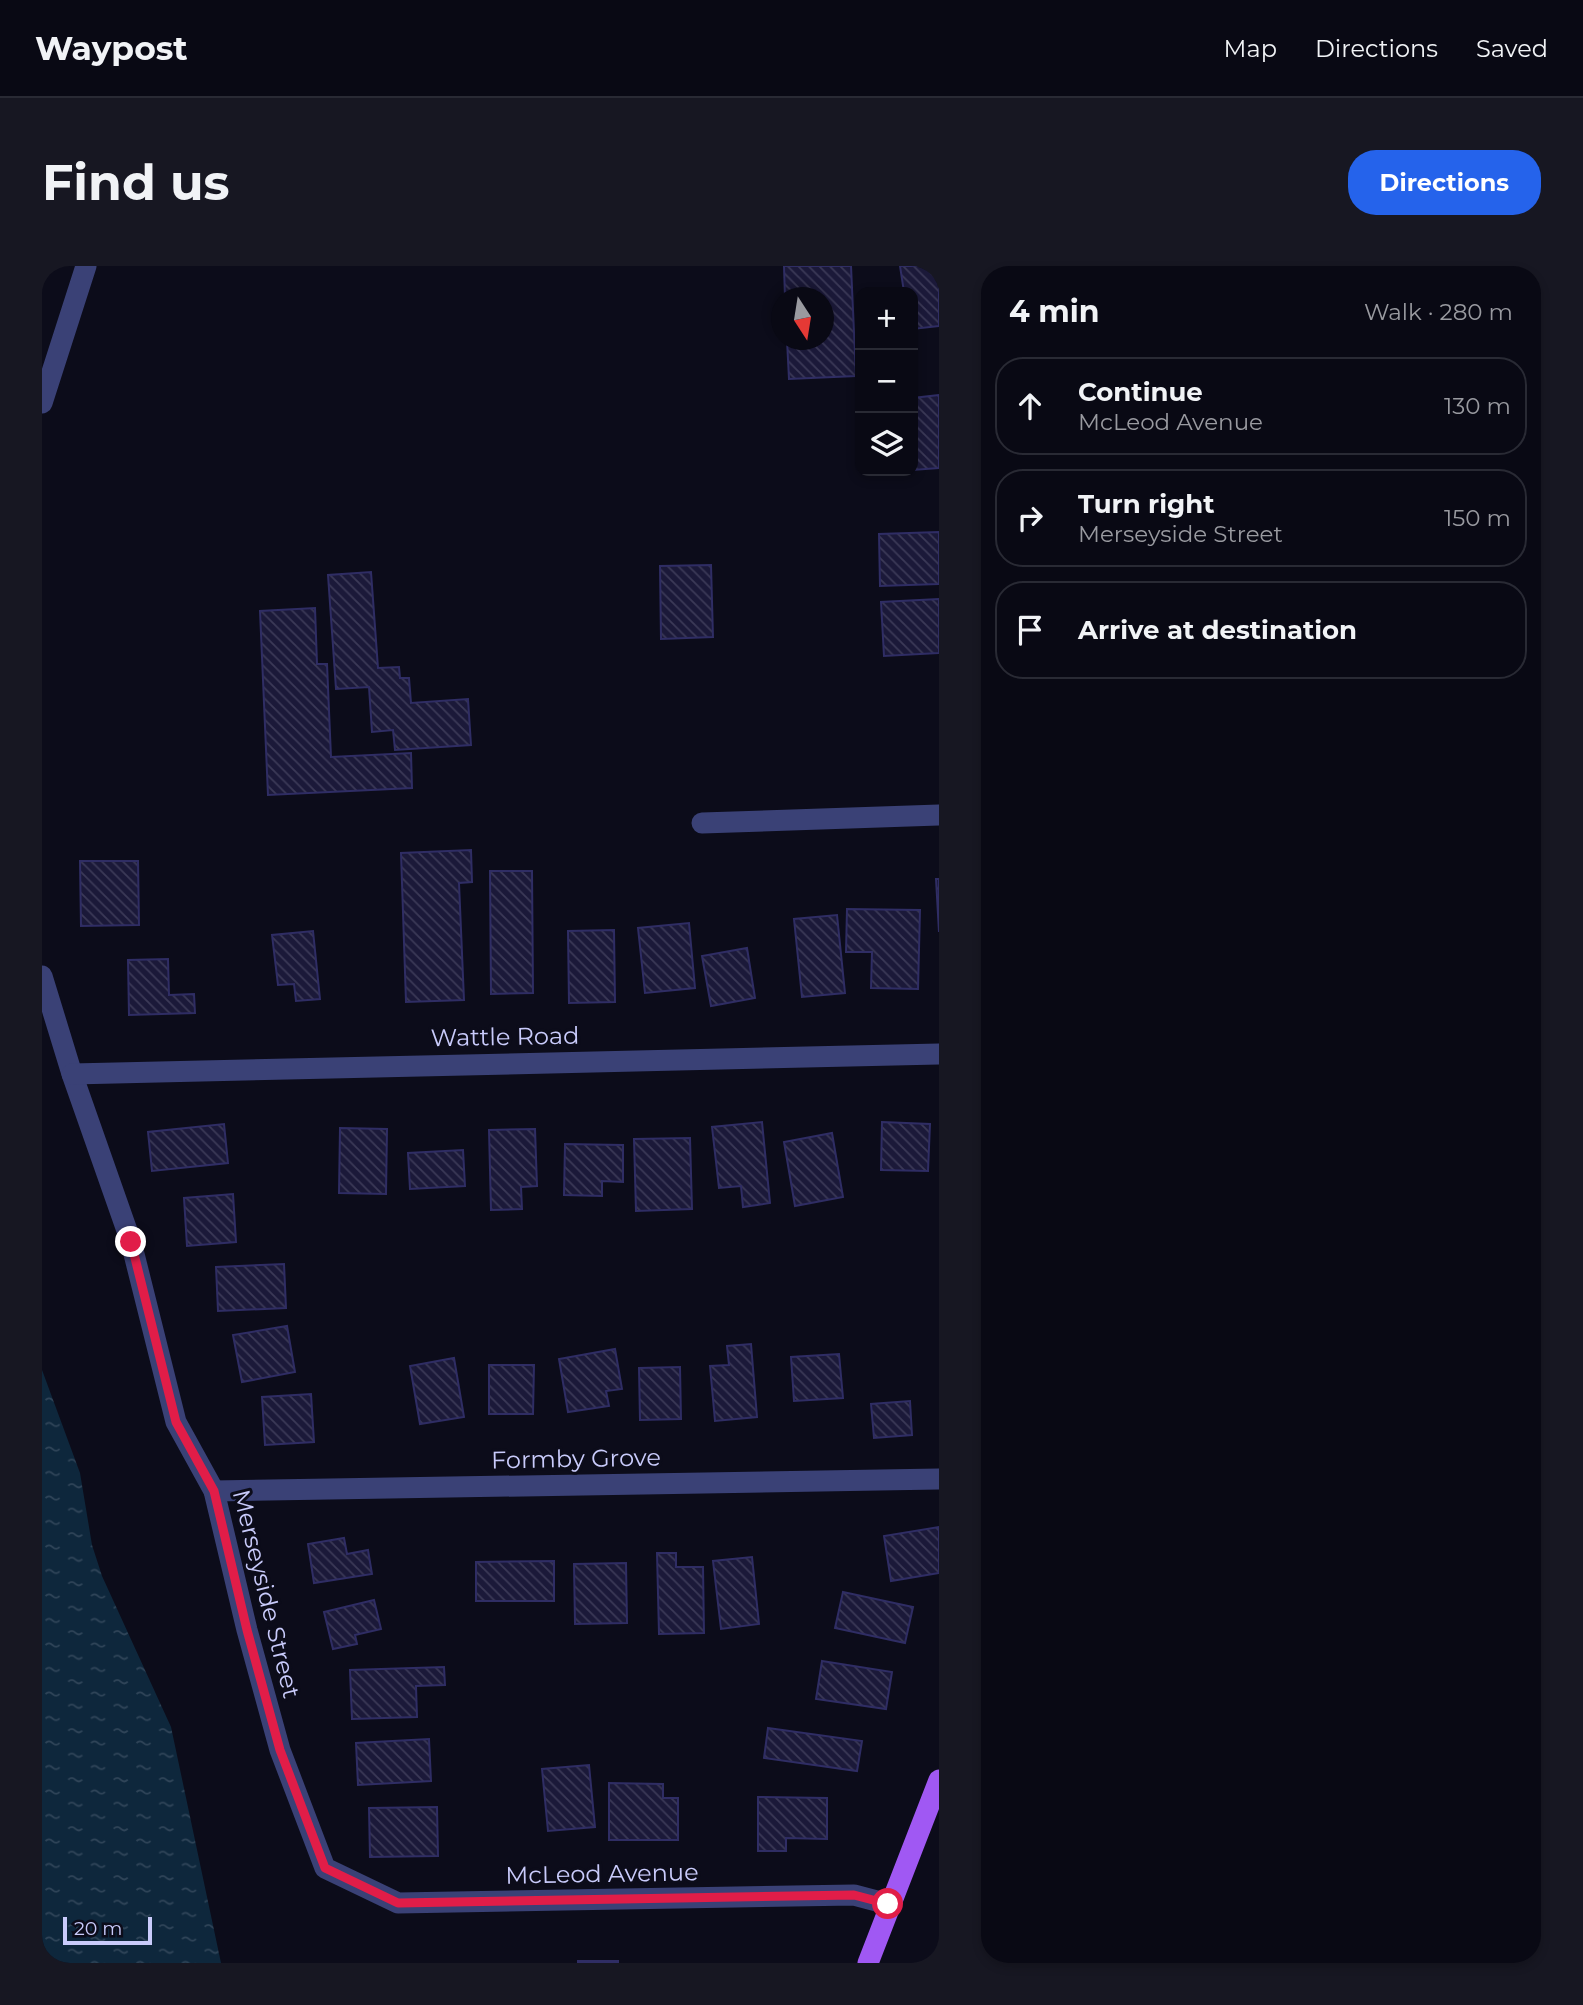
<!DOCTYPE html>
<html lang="en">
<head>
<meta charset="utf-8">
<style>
	:root { --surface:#090914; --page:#171722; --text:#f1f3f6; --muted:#999aa0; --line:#292a34; --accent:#2563eb }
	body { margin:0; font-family:Montserrat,sans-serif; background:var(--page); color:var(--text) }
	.controls { position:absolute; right:21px; top:21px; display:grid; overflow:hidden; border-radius:14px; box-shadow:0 4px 10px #0003 }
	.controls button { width:63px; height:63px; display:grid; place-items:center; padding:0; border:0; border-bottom:2px solid var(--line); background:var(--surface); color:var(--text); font:35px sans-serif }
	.compass { position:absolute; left:729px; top:21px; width:63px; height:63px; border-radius:50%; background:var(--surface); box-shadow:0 4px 10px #0003; rotate:168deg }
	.scale { position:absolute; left:21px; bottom:18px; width:89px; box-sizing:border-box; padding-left:7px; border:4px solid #c9cbfb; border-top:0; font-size:19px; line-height:24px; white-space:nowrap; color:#c9cbfb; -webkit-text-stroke:5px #0c0c1a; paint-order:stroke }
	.stop { position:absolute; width:21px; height:21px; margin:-16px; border:5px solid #e11d48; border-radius:50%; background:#fff }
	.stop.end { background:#e11d48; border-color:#fff; box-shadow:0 2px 7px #0008 }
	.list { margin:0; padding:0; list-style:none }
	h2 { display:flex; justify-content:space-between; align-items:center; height:91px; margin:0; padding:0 28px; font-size:30px }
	h2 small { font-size:23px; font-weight:400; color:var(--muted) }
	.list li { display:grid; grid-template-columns:46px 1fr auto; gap:21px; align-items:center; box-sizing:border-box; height:98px; margin:0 14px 14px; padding:0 14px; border:2px solid var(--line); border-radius:28px }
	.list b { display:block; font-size:26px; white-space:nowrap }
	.list p { margin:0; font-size:23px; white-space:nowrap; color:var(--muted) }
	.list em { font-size:23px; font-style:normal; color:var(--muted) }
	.icon { flex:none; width:38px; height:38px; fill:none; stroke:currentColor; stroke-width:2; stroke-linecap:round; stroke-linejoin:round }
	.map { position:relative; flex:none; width:897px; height:1697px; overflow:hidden; border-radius:28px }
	header { display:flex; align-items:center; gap:42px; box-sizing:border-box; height:98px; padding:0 35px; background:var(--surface); border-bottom:2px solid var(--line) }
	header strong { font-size:33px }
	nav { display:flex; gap:38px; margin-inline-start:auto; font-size:24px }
	.intro { display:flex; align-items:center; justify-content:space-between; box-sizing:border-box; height:168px; padding:0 42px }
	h1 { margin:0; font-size:49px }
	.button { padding:18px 32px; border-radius:28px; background:var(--accent); color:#fff; font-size:24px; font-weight:700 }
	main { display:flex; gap:42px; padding:0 42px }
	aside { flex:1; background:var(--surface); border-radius:28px; box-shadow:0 4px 10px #0003 }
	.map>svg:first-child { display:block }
</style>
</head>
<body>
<header>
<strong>Waypost</strong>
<nav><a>Map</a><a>Directions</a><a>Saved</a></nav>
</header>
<div class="intro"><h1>Find us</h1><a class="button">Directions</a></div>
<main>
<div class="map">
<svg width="897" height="1697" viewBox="0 0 897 1697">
	<defs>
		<pattern id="water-ripples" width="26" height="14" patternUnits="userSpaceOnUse" patternTransform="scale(1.75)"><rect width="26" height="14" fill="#0e273c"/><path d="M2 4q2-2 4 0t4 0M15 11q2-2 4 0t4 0" fill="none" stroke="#304559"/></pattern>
		<pattern id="building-back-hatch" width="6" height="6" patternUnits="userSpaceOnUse" patternTransform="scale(1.75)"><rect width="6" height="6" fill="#1b1939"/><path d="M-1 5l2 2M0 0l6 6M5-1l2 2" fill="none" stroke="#3b3957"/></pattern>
	</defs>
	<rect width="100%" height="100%" fill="#0c0c1a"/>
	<polygon fill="url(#water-ripples)" points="0,1104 38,1207 50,1279 60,1310 129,1461 179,1697 0,1697"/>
	<g fill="url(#building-back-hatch)" stroke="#2f2d64" stroke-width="2">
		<polygon points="742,0 809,0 814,110 747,113 745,74 782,74 782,32 743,32"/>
		<polygon points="858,0 897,0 897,60 871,63 871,26 862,26"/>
		<polygon points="897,129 897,202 871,204 871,132"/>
		<polygon points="897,266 897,318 838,320 837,268"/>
		<polygon points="669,299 671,371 619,373 618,300"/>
		<polygon points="329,306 336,402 357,401 358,412 367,412 369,437 426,433 429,479 353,484 351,464 330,466 327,421 294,423 286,309"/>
		<polygon points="897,333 897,387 842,390 839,336"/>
		<polygon points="273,342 275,398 285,398 289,491 369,487 370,522 226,529 218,345"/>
		<polygon points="429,584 430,616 417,617 422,734 364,736 359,587"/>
		<polygon points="38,595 96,595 97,659 39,660"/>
		<polygon points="448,605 490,605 491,727 449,728"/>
		<polygon points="894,613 897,613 897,666"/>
		<polygon points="805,643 878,644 876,723 829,722 830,686 804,686"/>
		<polygon points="795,649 803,727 760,731 752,653"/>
		<polygon points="647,657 653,722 603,727 596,662"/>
		<polygon points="572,664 573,736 527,737 526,665"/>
		<polygon points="271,665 278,733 254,735 252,718 236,719 230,669"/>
		<polygon points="705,682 713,732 669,740 660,690"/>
		<polygon points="126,693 127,729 152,728 153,747 87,749 86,694"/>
		<polygon points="720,856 728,937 701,941 699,920 677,922 670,861"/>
		<polygon points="840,856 888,858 886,905 839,904"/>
		<polygon points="182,858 186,897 110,905 106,866"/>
		<polygon points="298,862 345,863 344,928 297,927"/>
		<polygon points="493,863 495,920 479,921 480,943 449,944 447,864"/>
		<polygon points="790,867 801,931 753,940 742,876"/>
		<polygon points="648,872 650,943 594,945 592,873"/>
		<polygon points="523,878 581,879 581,916 560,915 560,930 522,929"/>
		<polygon points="421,884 423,920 368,923 366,887"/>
		<polygon points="191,928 194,976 145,980 142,932"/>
		<polygon points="242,998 244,1042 176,1045 174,1001"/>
		<polygon points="245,1060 253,1106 200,1116 191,1069"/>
		<polygon points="709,1078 715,1151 673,1155 668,1100 687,1099 685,1080"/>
		<polygon points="573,1083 580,1123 564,1125 567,1140 526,1146 517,1093"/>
		<polygon points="797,1088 801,1132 752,1135 749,1091"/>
		<polygon points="412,1092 422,1151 378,1158 368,1100"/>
		<polygon points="447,1099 492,1099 491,1148 447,1148"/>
		<polygon points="638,1101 639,1153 598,1154 597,1102"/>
		<polygon points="269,1128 272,1176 223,1179 220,1131"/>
		<polygon points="868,1135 870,1169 832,1172 829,1138"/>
		<polygon points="897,1261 897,1307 849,1315 842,1270"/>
		<polygon points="302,1272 305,1288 326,1284 330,1308 272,1317 266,1278"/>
		<polygon points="615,1287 634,1287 634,1301 661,1301 662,1367 617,1368"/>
		<polygon points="710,1291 717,1358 679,1363 671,1295"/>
		<polygon points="512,1295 512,1335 434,1335 434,1296"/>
		<polygon points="584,1297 585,1357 533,1358 532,1298"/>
		<polygon points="801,1326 871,1341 863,1377 793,1362"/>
		<polygon points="332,1334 339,1363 313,1369 315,1378 291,1383 282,1346"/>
		<polygon points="780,1395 850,1406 844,1443 774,1433"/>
		<polygon points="402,1401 403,1419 374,1420 375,1451 310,1453 308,1404"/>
		<polygon points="726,1462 820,1475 815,1505 722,1492"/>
		<polygon points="387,1473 389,1515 316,1519 314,1477"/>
		<polygon points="547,1499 553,1561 506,1565 500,1503"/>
		<polygon points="567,1517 621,1518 621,1532 636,1532 636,1574 567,1574"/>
		<polygon points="716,1531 785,1532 785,1573 744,1572 744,1585 716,1585"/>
		<polygon points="395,1541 396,1590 328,1591 327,1542"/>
		<rect x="536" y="1695" width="40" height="2"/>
	</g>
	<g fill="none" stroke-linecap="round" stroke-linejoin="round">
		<g stroke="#3a4176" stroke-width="21">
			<polyline points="0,137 44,0"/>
			<polyline points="660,557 897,549"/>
			<polyline points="0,710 30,808 89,976 134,1156 172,1225 205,1364 238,1484 283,1602 356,1637 812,1629 846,1638"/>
			<polyline points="30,808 897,788"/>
			<polyline points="172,1225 897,1213"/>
		</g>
		<polyline stroke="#a058f3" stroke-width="21" points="826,1697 897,1514"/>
	</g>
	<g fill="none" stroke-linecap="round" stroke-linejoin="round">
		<polyline stroke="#e11d48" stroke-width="9" points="89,976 134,1156 172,1225 205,1364 238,1484 283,1602 356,1637 812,1629 846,1638"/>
	</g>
	<g text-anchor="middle" stroke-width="6" stroke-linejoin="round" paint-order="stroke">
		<g font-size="24" fill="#c9cbfb" stroke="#0c0c1a">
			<text transform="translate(463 771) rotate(-1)" y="8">Wattle Road</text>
			<text transform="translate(534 1193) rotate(-1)" y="8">Formby Grove</text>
			<text transform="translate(224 1328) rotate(76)" y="8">Merseyside Street</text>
			<text transform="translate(560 1608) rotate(-1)" y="8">McLeod Avenue</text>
		</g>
	</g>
</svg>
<div class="controls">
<button>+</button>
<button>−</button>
<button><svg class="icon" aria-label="layers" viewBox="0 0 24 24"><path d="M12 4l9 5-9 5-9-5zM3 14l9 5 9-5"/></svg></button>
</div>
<svg class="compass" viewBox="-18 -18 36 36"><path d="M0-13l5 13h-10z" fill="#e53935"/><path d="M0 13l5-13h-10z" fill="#999aa0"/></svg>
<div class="scale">20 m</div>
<div class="stop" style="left:846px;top:1638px"></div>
<div class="stop end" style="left:89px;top:976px"></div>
</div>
<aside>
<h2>4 min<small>Walk · 280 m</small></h2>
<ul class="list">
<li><svg class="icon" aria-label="ahead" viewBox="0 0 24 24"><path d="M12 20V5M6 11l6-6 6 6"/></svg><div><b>Continue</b><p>McLeod Avenue</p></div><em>130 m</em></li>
<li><svg class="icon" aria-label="right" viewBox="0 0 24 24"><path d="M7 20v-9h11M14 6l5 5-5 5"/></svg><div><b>Turn right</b><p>Merseyside Street</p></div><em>150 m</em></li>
<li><svg class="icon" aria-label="arrive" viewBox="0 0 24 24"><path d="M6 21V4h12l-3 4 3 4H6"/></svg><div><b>Arrive at destination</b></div></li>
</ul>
</aside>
</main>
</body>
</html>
